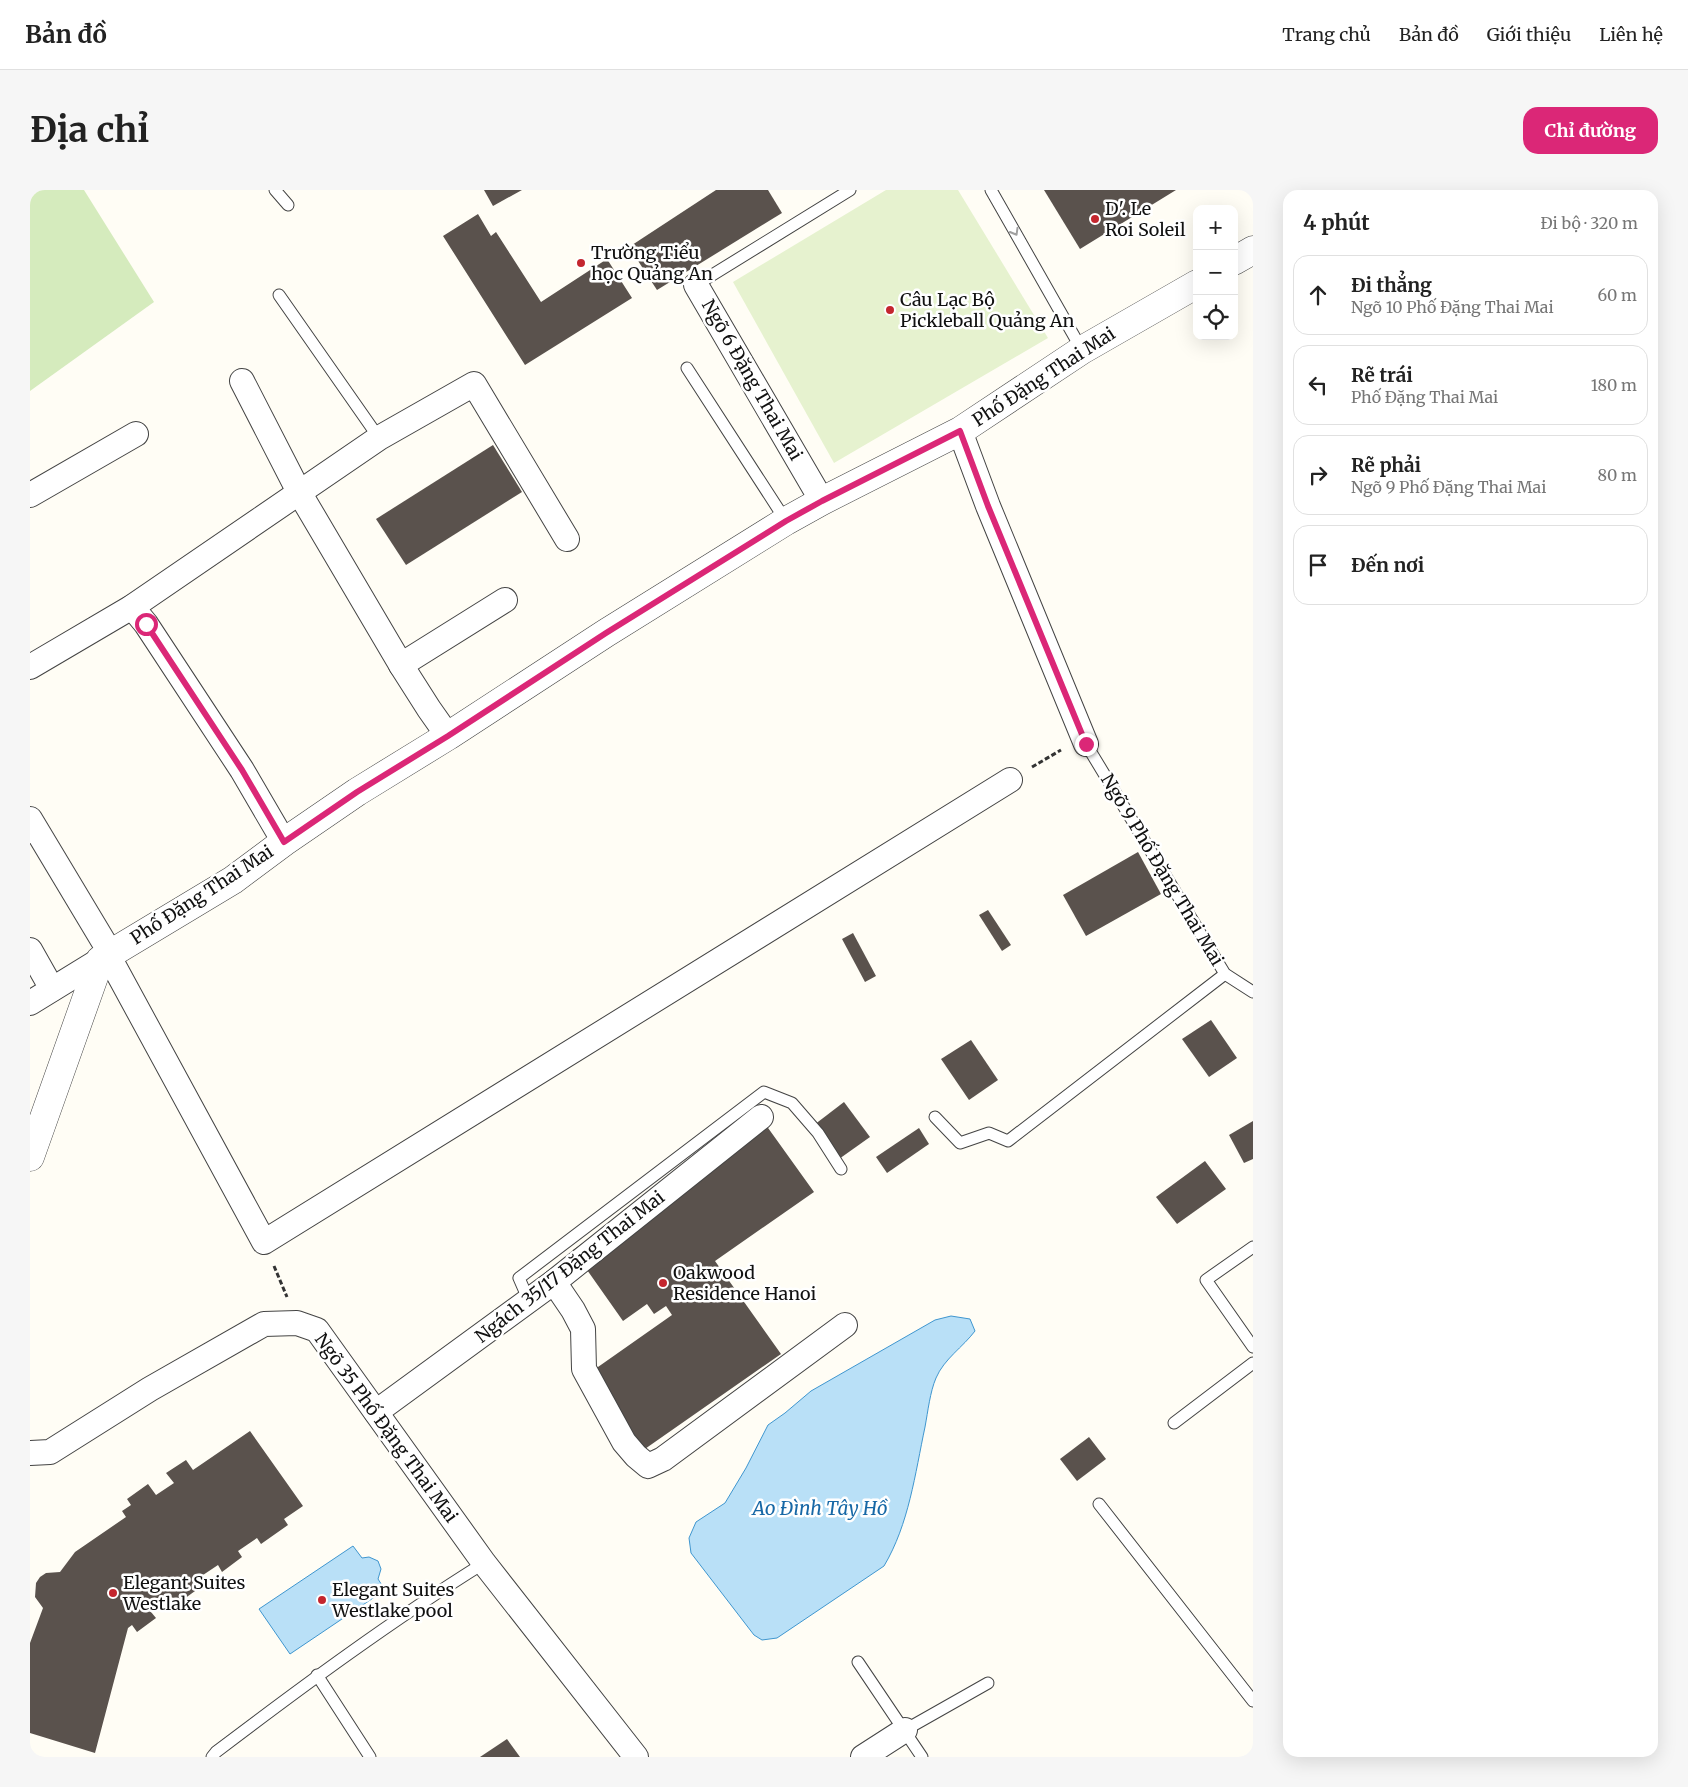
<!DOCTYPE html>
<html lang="vi">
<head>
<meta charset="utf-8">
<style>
	:root { --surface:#fff; --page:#f6f6f6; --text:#222; --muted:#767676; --line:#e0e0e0; --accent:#db2777 }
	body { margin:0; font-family:Merriweather,serif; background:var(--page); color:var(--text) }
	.controls { position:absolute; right:15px; top:15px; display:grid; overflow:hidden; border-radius:10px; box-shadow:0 5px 20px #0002 }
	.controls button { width:45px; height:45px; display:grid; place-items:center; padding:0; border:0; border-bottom:1px solid var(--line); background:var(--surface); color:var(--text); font:25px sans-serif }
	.stop { position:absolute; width:15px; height:15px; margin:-11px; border:4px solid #db2777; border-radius:50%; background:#fff }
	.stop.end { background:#db2777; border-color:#fff; box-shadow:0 1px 5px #0008 }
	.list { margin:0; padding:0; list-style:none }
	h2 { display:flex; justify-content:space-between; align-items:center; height:65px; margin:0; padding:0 20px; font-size:21px }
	h2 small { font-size:16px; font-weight:400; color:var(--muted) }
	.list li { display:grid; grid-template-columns:32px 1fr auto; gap:15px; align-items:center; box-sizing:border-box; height:80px; margin:0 10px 10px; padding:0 10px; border:1px solid var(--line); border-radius:15px }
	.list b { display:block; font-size:19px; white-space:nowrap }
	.list p { margin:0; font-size:16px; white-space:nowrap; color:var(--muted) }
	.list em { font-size:16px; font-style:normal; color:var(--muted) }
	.icon { flex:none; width:28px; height:28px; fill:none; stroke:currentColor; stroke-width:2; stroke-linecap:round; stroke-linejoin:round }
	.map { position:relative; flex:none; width:1223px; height:1567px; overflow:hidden; border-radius:15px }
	header { display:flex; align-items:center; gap:30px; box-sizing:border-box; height:70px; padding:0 25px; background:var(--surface); border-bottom:1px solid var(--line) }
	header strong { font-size:24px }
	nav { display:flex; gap:28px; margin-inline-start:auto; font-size:18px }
	.intro { display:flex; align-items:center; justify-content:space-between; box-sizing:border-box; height:120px; padding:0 30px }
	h1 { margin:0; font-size:35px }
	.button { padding:12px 22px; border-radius:15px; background:var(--accent); color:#fff; font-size:18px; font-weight:700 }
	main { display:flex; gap:30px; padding:0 30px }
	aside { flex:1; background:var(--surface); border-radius:15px; box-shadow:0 5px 20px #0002 }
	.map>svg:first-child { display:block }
</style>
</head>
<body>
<header>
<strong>Bản đồ</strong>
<nav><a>Trang chủ</a><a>Bản đồ</a><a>Giới thiệu</a><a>Liên hệ</a></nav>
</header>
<div class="intro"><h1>Địa chỉ</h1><a class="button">Chỉ đường</a></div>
<main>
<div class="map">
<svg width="1223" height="1567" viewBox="0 0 1223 1567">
	<rect width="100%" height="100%" fill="#fffdf5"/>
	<polygon fill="#d5ebbd" points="0,0 54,0 124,112 0,201"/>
	<polygon fill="#e6f2cf" points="856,0 928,0 1018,148 804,273 703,92"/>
	<g fill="#b9e0f7" stroke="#3f96cf">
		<path d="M921 1126 940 1129 945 1141C933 1157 914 1169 906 1188 900 1202 898 1221 895 1237 885 1284 879 1334 854 1376L747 1448 732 1450 724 1445 661 1363 659 1348 666 1332 695 1313 716 1278 738 1235 755 1223 781 1201 905 1130Z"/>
		<polygon points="323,1356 332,1368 339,1367 348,1371 351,1379 348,1389 355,1400 260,1464 229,1419"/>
	</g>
	<g fill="#5a524d">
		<polygon points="454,0 492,0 463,16"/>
		<polygon points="686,0 738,0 752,23 627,100 599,57"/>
		<polygon points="1014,0 1146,0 1050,59"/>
		<polygon points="448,24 461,46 466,42 511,112 577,69 602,108 495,175 413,46"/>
		<polygon points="463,255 492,302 376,375 346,329"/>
		<polygon points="1108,662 1131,704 1056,746 1033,705"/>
		<polygon points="958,720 981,755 972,761 949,725"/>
		<polygon points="823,743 846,786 835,792 812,749"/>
		<polygon points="1181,830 1207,868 1179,887 1152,849"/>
		<polygon points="941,850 968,890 939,910 911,869"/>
		<polygon points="814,912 840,947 809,969 784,935"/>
		<polygon points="731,928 784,1002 685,1071 751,1164 612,1261 558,1184 642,1125 636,1116 624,1124 617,1114 593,1131 543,1060"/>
		<polygon points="1223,931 1223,969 1214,973 1199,945"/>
		<polygon points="889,938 899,954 857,983 846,967"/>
		<polygon points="1175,971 1196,999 1147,1034 1126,1007"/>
		<polygon points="220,1241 273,1316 254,1329 258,1335 231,1354 227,1348 208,1361 212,1367 192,1382 188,1375 167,1389 172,1396 147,1414 142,1407 121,1422 126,1428 107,1442 102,1435 98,1438 65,1563 0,1543 0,1453 13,1418 5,1407 6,1393 10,1387 16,1383 30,1382 45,1362 96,1327 92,1321 101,1315 97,1309 118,1294 126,1305 144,1293 136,1283 156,1270 163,1280"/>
		<polygon points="1059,1247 1076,1269 1047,1291 1030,1269"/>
		<polygon points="477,1549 490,1567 450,1567"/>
	</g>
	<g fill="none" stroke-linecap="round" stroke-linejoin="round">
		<g stroke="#444" stroke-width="13">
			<g id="service">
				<polyline points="245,0 258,15"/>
				<polyline points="961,0 1052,160"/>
				<polyline points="666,95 820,0"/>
				<polyline points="249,105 349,248"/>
				<polyline points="657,178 756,331"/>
				<polyline points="1056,554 1195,784 1223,802"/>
				<polyline points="905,927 930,953 959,943 978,951 1195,784"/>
				<polyline points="1223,1057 1176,1090 1223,1157"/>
				<polyline points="499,1111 489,1088 734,902 762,913 788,943 811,979"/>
				<polyline points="1144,1233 1223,1173"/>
				<polyline points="1069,1314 1223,1511"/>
				<polyline points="828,1472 892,1567"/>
				<polyline points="287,1485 340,1567"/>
				<polyline points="875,1540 958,1493"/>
				<path d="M182 1567 186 1562C273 1496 361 1431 454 1373"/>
			</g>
		</g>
		<g stroke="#444" stroke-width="26">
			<g id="minor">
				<polyline points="666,95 792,311"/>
				<polyline points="212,191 269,302 371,475 399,519 418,546"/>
				<polyline points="930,241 958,316 1056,554"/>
				<polyline points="0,305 106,244"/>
				<polyline points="102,417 116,434 212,580 254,652"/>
				<polyline points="371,475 475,410"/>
				<polyline points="0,477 102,417 349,248 444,194 537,349"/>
				<polyline points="0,629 81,764"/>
				<polyline points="0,760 22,799"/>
				<polyline points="78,765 234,1052 980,590"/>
				<polyline points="0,813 70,770"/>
				<polyline points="524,1092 543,1120 553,1139 554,1179 594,1252 606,1266 618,1276 633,1269 815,1135"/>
				<polyline points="346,1222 524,1092 731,927"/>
				<polyline points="0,1263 20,1262 120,1199 234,1134 267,1133 287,1140 454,1373 606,1567"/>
				<polyline points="833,1567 875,1540"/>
			</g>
		</g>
		<g stroke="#444" stroke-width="29">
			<g id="tertiary">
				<polyline points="1204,71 1223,60"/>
				<polyline points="0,967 70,770 203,690 254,652 327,602 418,546 576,443 756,331 792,311 930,241 1052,160 1167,94"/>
			</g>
		</g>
		<g stroke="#333" stroke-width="3" stroke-dasharray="5 2.5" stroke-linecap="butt">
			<polyline points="1002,577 1031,560"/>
			<polyline points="244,1076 257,1107"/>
		</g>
		<use href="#service" stroke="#fff" stroke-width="11"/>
		<use href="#minor" stroke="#fff" stroke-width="24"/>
		<use href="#tertiary" stroke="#fff" stroke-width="28"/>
	</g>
	<defs><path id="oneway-chevron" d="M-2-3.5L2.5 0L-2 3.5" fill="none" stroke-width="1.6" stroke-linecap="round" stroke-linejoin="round" transform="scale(1.25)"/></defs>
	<use stroke="#a0a0a0" href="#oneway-chevron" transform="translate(985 42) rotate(60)"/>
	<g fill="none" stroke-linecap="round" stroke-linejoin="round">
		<polyline stroke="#db2777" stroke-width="6" points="116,434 212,580 254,652 327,602 418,546 576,443 756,331 792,311 930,241 958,316 1056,554"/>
	</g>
	<g fill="#c4262e" stroke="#fff" stroke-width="2">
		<circle cx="1065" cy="29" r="5"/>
		<circle cx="551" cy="73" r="5"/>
		<circle cx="860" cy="120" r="5"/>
		<circle cx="633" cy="1093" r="5"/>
		<circle cx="83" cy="1403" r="5"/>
		<circle cx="292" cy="1410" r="5"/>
	</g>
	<g text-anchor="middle" stroke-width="5" stroke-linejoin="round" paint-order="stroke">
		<g font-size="18" fill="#111" stroke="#fff" text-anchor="start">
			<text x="1075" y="25">D'. Le<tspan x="1075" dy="21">Roi Soleil</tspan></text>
			<text x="561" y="69">Trường Tiểu<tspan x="561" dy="21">học Quảng An</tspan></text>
			<text x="870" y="116">Câu Lạc Bộ<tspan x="870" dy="21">Pickleball Quảng An</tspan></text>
			<text x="643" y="1089">Oakwood<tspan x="643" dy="21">Residence Hanoi</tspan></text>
			<text x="93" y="1399">Elegant Suites<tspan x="93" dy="21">Westlake</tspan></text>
			<text x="302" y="1406">Elegant Suites<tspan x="302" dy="21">Westlake pool</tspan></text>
		</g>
		<g font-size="18" fill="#111" stroke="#fff">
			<text transform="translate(1014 187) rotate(-33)" y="6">Phố Đặng Thai Mai</text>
			<text transform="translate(722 190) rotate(60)" y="6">Ngõ 6 Đặng Thai Mai</text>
			<text transform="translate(1132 680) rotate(59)" y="6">Ngõ 9 Phố Đặng Thai Mai</text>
			<text transform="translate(172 705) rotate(-33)" y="6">Phố Đặng Thai Mai</text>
			<text transform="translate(540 1077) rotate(-38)" y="6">Ngách 35/17 Đặng Thai Mai</text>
			<text transform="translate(356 1238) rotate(54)" y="6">Ngõ 35 Phố Đặng Thai Mai</text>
		</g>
		<g font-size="19" font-style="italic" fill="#1768a6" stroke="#fff">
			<text x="790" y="1325">Ao Đình Tây Hồ</text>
		</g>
	</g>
</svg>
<div class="controls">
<button>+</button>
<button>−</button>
<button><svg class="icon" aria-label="locate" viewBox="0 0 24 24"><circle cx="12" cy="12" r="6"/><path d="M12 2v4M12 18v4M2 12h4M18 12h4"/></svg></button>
</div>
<div class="stop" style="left:116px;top:434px"></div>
<div class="stop end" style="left:1056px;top:554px"></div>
</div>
<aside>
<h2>4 phút<small>Đi bộ · 320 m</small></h2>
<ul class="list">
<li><svg class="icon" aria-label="ahead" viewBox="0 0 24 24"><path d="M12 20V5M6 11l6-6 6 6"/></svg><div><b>Đi thẳng</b><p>Ngõ 10 Phố Đặng Thai Mai</p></div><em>60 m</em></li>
<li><svg class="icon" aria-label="left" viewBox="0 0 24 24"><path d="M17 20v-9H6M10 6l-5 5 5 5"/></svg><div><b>Rẽ trái</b><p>Phố Đặng Thai Mai</p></div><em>180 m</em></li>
<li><svg class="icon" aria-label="right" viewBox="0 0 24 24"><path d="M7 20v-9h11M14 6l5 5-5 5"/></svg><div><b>Rẽ phải</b><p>Ngõ 9 Phố Đặng Thai Mai</p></div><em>80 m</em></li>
<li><svg class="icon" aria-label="arrive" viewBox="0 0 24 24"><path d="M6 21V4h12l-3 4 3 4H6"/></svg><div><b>Đến nơi</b></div></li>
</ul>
</aside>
</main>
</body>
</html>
